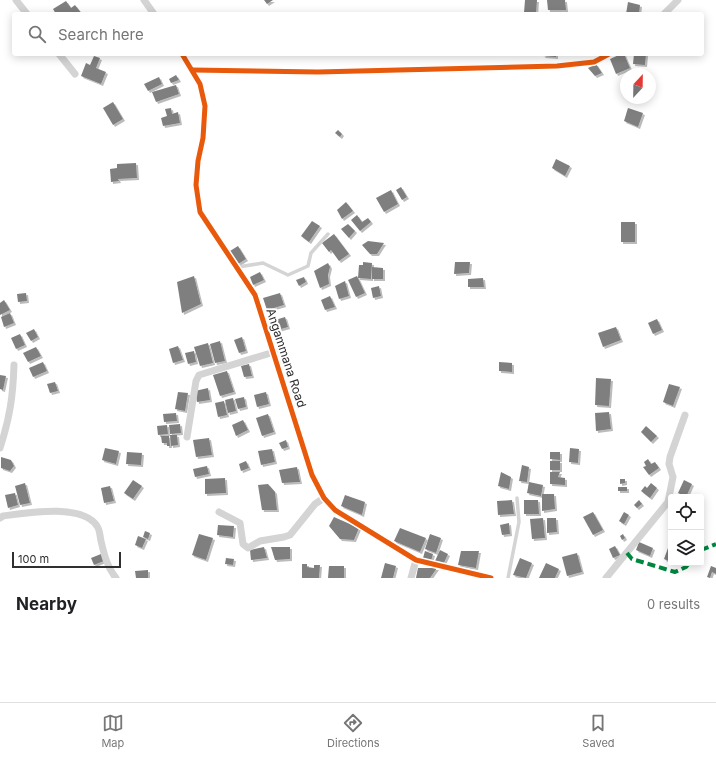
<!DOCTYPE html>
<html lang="en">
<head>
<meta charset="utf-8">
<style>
	:root { --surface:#fff; --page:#f6f6f6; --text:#202124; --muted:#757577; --line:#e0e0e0; --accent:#787878 }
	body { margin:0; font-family:Inter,sans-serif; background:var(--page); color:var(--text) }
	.controls { position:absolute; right:12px; bottom:12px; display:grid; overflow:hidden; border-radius:4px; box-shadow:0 2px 10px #0003 }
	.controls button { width:36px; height:36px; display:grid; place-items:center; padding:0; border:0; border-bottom:1px solid var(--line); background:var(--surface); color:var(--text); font:20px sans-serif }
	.compass { position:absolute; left:620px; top:68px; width:36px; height:36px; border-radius:50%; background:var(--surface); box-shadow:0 2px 10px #0003; rotate:22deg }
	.scale { position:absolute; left:12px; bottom:10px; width:109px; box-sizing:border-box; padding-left:4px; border:2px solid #303030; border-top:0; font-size:11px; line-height:14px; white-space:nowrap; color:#303030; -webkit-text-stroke:3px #fff; paint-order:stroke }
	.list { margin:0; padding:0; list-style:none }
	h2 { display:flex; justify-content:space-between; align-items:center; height:52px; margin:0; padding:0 16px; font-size:17px }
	h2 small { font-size:13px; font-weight:400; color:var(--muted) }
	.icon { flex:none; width:22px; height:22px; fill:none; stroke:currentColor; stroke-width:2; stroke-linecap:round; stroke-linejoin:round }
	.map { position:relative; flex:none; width:716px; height:578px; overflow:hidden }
	.search { position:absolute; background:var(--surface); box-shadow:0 2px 10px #0003; left:12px; right:12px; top:12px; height:44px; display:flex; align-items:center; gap:10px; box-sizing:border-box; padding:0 14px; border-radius:4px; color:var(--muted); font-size:15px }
	.sheet { height:124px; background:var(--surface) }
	nav { display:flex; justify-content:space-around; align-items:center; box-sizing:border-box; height:56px; border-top:1px solid var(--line); background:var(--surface); font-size:11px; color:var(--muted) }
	nav a { display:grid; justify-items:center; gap:2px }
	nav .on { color:var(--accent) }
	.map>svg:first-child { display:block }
</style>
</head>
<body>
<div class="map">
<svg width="716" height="578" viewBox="0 0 716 578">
	<defs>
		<filter id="shadow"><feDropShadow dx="2" dy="2" stdDeviation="0" flood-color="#0004"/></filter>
	</defs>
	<rect width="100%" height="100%" fill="#fff"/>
	<g fill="#7f7f7f" filter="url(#shadow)">
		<polygon points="264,0 273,0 267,4"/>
		<polygon points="525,0 537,0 536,14 524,13"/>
		<polygon points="547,0 565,0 566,10 548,10"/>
		<polygon points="66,1 71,8 75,5 82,14 56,14 53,9"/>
		<polygon points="628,2 640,5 639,14 626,14"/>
		<polygon points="544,54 556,54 556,57 543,56"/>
		<polygon points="621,54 624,54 630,68 616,74 610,59"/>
		<polygon points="634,54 646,54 645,65 633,64"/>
		<polygon points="94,56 100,58 96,68 106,72 101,84 81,76 86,63 90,65"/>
		<polygon points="596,64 602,73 595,76 588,68"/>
		<polygon points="176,75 179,80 171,83 169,79"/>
		<polygon points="159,77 162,84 148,91 144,84"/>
		<polygon points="176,85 179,94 156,102 152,92"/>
		<polygon points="113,102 123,119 113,125 103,108"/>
		<polygon points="171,108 172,114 178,112 180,123 163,126 161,118 167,116 165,109"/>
		<polygon points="628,108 643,113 638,127 624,121"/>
		<polygon points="338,130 342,134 340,137 335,133"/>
		<polygon points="556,159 570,166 565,176 552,168"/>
		<polygon points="136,163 137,178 118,179 119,181 111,182 110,169 117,168 117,164"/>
		<polygon points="401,187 407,197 402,200 396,190"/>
		<polygon points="391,190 398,204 384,212 376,198"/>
		<polygon points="346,202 353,211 342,219 337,210"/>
		<polygon points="357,215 362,222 368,218 371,222 360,231 351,220"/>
		<polygon points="312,221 320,226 309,242 301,236"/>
		<rect x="621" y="222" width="14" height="20"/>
		<polygon points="348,224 355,231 349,238 341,229"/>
		<polygon points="334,234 349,254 339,261 331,250 329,252 322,243"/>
		<polygon points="368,241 384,243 377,254 370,254 362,245"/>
		<polygon points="238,246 246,259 238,264 230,251"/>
		<polygon points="363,262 372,263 371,279 358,278 359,265 363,265"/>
		<polygon points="455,262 470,262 469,273 454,274"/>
		<polygon points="328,263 330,267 328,275 329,284 320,288 314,271"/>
		<polygon points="372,267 383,268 383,279 372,279"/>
		<polygon points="260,272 264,280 253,285 250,277"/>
		<polygon points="194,276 201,304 182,313 177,282"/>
		<polygon points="357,276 365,293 356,297 348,280"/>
		<polygon points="304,277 306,282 299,286 296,280"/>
		<polygon points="483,278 484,287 468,287 468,279"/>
		<polygon points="345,281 349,296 339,299 335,286"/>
		<polygon points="379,286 381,296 373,298 371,288"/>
		<polygon points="26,293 27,301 18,302 17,294"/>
		<polygon points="280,293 284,305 267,310 263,298"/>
		<polygon points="330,296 335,307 325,310 321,300"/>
		<polygon points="4,300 10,310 0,315 0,303"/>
		<polygon points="10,313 14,323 4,327 1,317"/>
		<polygon points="285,317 288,327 274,331 272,321"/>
		<polygon points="657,319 662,330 653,334 648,323"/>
		<polygon points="616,327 621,340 603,347 598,333"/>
		<polygon points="34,329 38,337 31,341 26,333"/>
		<polygon points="20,334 25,345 16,349 11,338"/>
		<polygon points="242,337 246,351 239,353 234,340"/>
		<polygon points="220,341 225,361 215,363 210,344"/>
		<polygon points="208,343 213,363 200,366 194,347"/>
		<polygon points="178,346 183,360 173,363 169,349"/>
		<polygon points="36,347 41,356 28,362 23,353"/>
		<polygon points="194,351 196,362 188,364 185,353"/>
		<polygon points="43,362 47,371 33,377 29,368"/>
		<polygon points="499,362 512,363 512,372 499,371"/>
		<polygon points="249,364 252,376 244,377 241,366"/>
		<polygon points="227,371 234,392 220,396 213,375"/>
		<polygon points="0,375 6,376 3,390 0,389"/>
		<polygon points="596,378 611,379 609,406 595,405"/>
		<polygon points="55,382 58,391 50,393 47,384"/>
		<polygon points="669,384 680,387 673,406 663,402"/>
		<polygon points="208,388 210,400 197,402 195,391"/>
		<polygon points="178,392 188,393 185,411 175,409"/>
		<polygon points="266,392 269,404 257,407 254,395"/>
		<polygon points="244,397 246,407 238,409 235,399"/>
		<polygon points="233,398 236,411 228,413 225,400"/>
		<polygon points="224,401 227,415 218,417 215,403"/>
		<polygon points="609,412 611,429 596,431 595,413"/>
		<polygon points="176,413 177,421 164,422 163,414"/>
		<polygon points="268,414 274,432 262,436 256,418"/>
		<polygon points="243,420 248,430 236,436 232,425"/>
		<polygon points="180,424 181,433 170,434 169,425"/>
		<polygon points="167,425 168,434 158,435 157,426"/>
		<polygon points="646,426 657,436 651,442 641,432"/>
		<polygon points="170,435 177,435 178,445 171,446"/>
		<polygon points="161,436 169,436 170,446 167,446 167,443 162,443"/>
		<polygon points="209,438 212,455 196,457 193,440"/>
		<polygon points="286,440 288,447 282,449 279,443"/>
		<polygon points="105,448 119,451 116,464 102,460"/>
		<polygon points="570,448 579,449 578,463 569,462"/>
		<polygon points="272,449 275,462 261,465 258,451"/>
		<polygon points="127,452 142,453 141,465 126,464"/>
		<polygon points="550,452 560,452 560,460 550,459"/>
		<polygon points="1,457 11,460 14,466 10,471 1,468"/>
		<polygon points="648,459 651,464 655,462 659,468 649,475 643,467 646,466 644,462"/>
		<polygon points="246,461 249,468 241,471 239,464"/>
		<rect x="550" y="461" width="10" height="9"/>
		<polygon points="522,465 529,467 527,482 519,481"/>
		<polygon points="207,466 209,474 195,477 193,469"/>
		<polygon points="297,467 300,482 282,483 279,470"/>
		<polygon points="501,472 511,477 509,489 498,486"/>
		<polygon points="550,472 560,472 558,477 565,478 565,485 550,484"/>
		<polygon points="225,478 226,493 205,494 205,479"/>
		<polygon points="620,479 625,479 625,483 620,484"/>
		<polygon points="133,480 142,486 133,499 124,493"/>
		<polygon points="684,480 692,484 686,497 678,493"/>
		<polygon points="529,482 543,485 541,496 527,493"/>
		<polygon points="25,483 30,503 20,505 15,486"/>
		<polygon points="651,483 657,488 650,498 641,491 645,486 647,488"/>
		<polygon points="268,484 275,492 277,510 262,510 258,485"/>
		<polygon points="110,486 114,501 104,503 101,488"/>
		<rect x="618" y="487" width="9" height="4"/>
		<polygon points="15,493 18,505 8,508 5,495"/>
		<polygon points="542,494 554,494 555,509 542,511"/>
		<polygon points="345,495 365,502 362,515 341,506"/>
		<polygon points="512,500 514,514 498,515 497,501"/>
		<polygon points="524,500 538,500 539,514 524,514"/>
		<polygon points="639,500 642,504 637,508 634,505"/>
		<polygon points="593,512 603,530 593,535 583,517"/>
		<polygon points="624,512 629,515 624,524 619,521"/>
		<polygon points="334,517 359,528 354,540 340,539 329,526"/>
		<polygon points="543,518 545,538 532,539 530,519"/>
		<polygon points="547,518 556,518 557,532 547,533"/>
		<polygon points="509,523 510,534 502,535 500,525"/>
		<polygon points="218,525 234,526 233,537 217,535"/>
		<polygon points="400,528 426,538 420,552 394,541"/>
		<polygon points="145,531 150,533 148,539 143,537"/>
		<polygon points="199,534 213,538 206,560 192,555"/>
		<polygon points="430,534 441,538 436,553 425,549"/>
		<polygon points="623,534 625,538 622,540 620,536"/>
		<polygon points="138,536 146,539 142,548 135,545"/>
		<polygon points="639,542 653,548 650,556 636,550"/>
		<polygon points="615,546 620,555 613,558 609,549"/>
		<polygon points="264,547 267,558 251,560 250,550"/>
		<polygon points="271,547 290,547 290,559 275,560"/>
		<polygon points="668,548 671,549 671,562 664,559"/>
		<polygon points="440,550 448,554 443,565 435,561"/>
		<polygon points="425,551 433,554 431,561 423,558"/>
		<polygon points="461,551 479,551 476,568 458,565"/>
		<polygon points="577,553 582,572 567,576 562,557"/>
		<polygon points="101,554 104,561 94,565 91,558"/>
		<polygon points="226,558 234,559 233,565 225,564"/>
		<polygon points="520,558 532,563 526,578 513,575"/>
		<polygon points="385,563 396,566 393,578 381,578"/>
		<polygon points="546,563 559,569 555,578 539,578"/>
		<polygon points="302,564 307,564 307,567 314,568 314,565 320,565 319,578 302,578"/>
		<polygon points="329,566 344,566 344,578 328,578"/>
		<polygon points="711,566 716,568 716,574 712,572 710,578 707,577"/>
		<polygon points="418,568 437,568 430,578 416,578"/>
		<polygon points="148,570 148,578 136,578 135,571"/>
	</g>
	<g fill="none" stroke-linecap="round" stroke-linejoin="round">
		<g stroke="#d4d4d4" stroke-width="3.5">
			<polyline points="238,267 263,263 288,275 308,266 311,253 328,234"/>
			<polyline points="508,578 519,522 517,498"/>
		</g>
		<g stroke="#d4d4d4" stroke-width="7">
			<polyline points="16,0 27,14"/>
			<polyline points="144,0 154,14"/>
			<polyline points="664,14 678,0"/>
			<polyline points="59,54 75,74"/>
			<polyline points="182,54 200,84 205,106 203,138 198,161 196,185 200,212 255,295 312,475 324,498 335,510 416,560 491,578"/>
			<polyline points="193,70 318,72 557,66 594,62 609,54"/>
			<polyline points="187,437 196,381 199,375 274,352"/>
			<path d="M0 448C10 417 13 396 14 365"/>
			<polyline points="219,512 240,523 243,544 248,548 260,541 284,537 290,535 315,504 324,498"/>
			<path d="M0 518 3 516C26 513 82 503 97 526 100 530 100 537 101 541 104 554 107 567 116 578"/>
			<polyline points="411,578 416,560"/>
			<polyline points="606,578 668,502 673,477 669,464 670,457 685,415"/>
		</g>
		<g stroke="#00873e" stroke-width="4" stroke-dasharray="8 4" stroke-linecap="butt">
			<polyline points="701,550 716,544"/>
			<polyline points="627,553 632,559 675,572 686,567 689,563"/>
		</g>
		<g stroke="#fff" stroke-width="8">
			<g id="cycleway">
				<polyline points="182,54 200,84 205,106 203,138 198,161 196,185 200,212 255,295 312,475 324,498 335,510 416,560 491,578"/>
				<polyline points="193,70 318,72 557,66 594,62 609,54"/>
			</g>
		</g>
		<use href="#cycleway" stroke="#e8590c" stroke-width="5"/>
	</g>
	<g text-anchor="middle" stroke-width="4" stroke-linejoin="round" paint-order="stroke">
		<g font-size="12" fill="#303030" stroke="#fff">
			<text transform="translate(286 358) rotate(72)" y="4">Angammana Road</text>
		</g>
	</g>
</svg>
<div class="controls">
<button><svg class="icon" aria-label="locate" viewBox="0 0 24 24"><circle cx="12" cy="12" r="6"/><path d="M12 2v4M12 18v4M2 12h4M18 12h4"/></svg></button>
<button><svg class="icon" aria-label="layers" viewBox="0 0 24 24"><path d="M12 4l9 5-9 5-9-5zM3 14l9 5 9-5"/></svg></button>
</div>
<svg class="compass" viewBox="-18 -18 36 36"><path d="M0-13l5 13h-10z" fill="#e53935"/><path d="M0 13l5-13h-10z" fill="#757577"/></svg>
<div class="scale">100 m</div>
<div class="search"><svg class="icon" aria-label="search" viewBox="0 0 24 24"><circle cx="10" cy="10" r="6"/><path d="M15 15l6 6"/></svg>Search here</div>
</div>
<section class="sheet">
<h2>Nearby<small>0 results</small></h2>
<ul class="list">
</ul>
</section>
<nav>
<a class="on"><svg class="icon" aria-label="map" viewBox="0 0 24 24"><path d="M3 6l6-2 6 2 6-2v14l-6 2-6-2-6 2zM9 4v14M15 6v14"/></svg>Map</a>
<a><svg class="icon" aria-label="directions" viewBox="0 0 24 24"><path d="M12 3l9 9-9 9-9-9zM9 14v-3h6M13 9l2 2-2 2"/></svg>Directions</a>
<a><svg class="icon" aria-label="saved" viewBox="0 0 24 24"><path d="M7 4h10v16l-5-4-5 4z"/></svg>Saved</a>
</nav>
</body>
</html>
